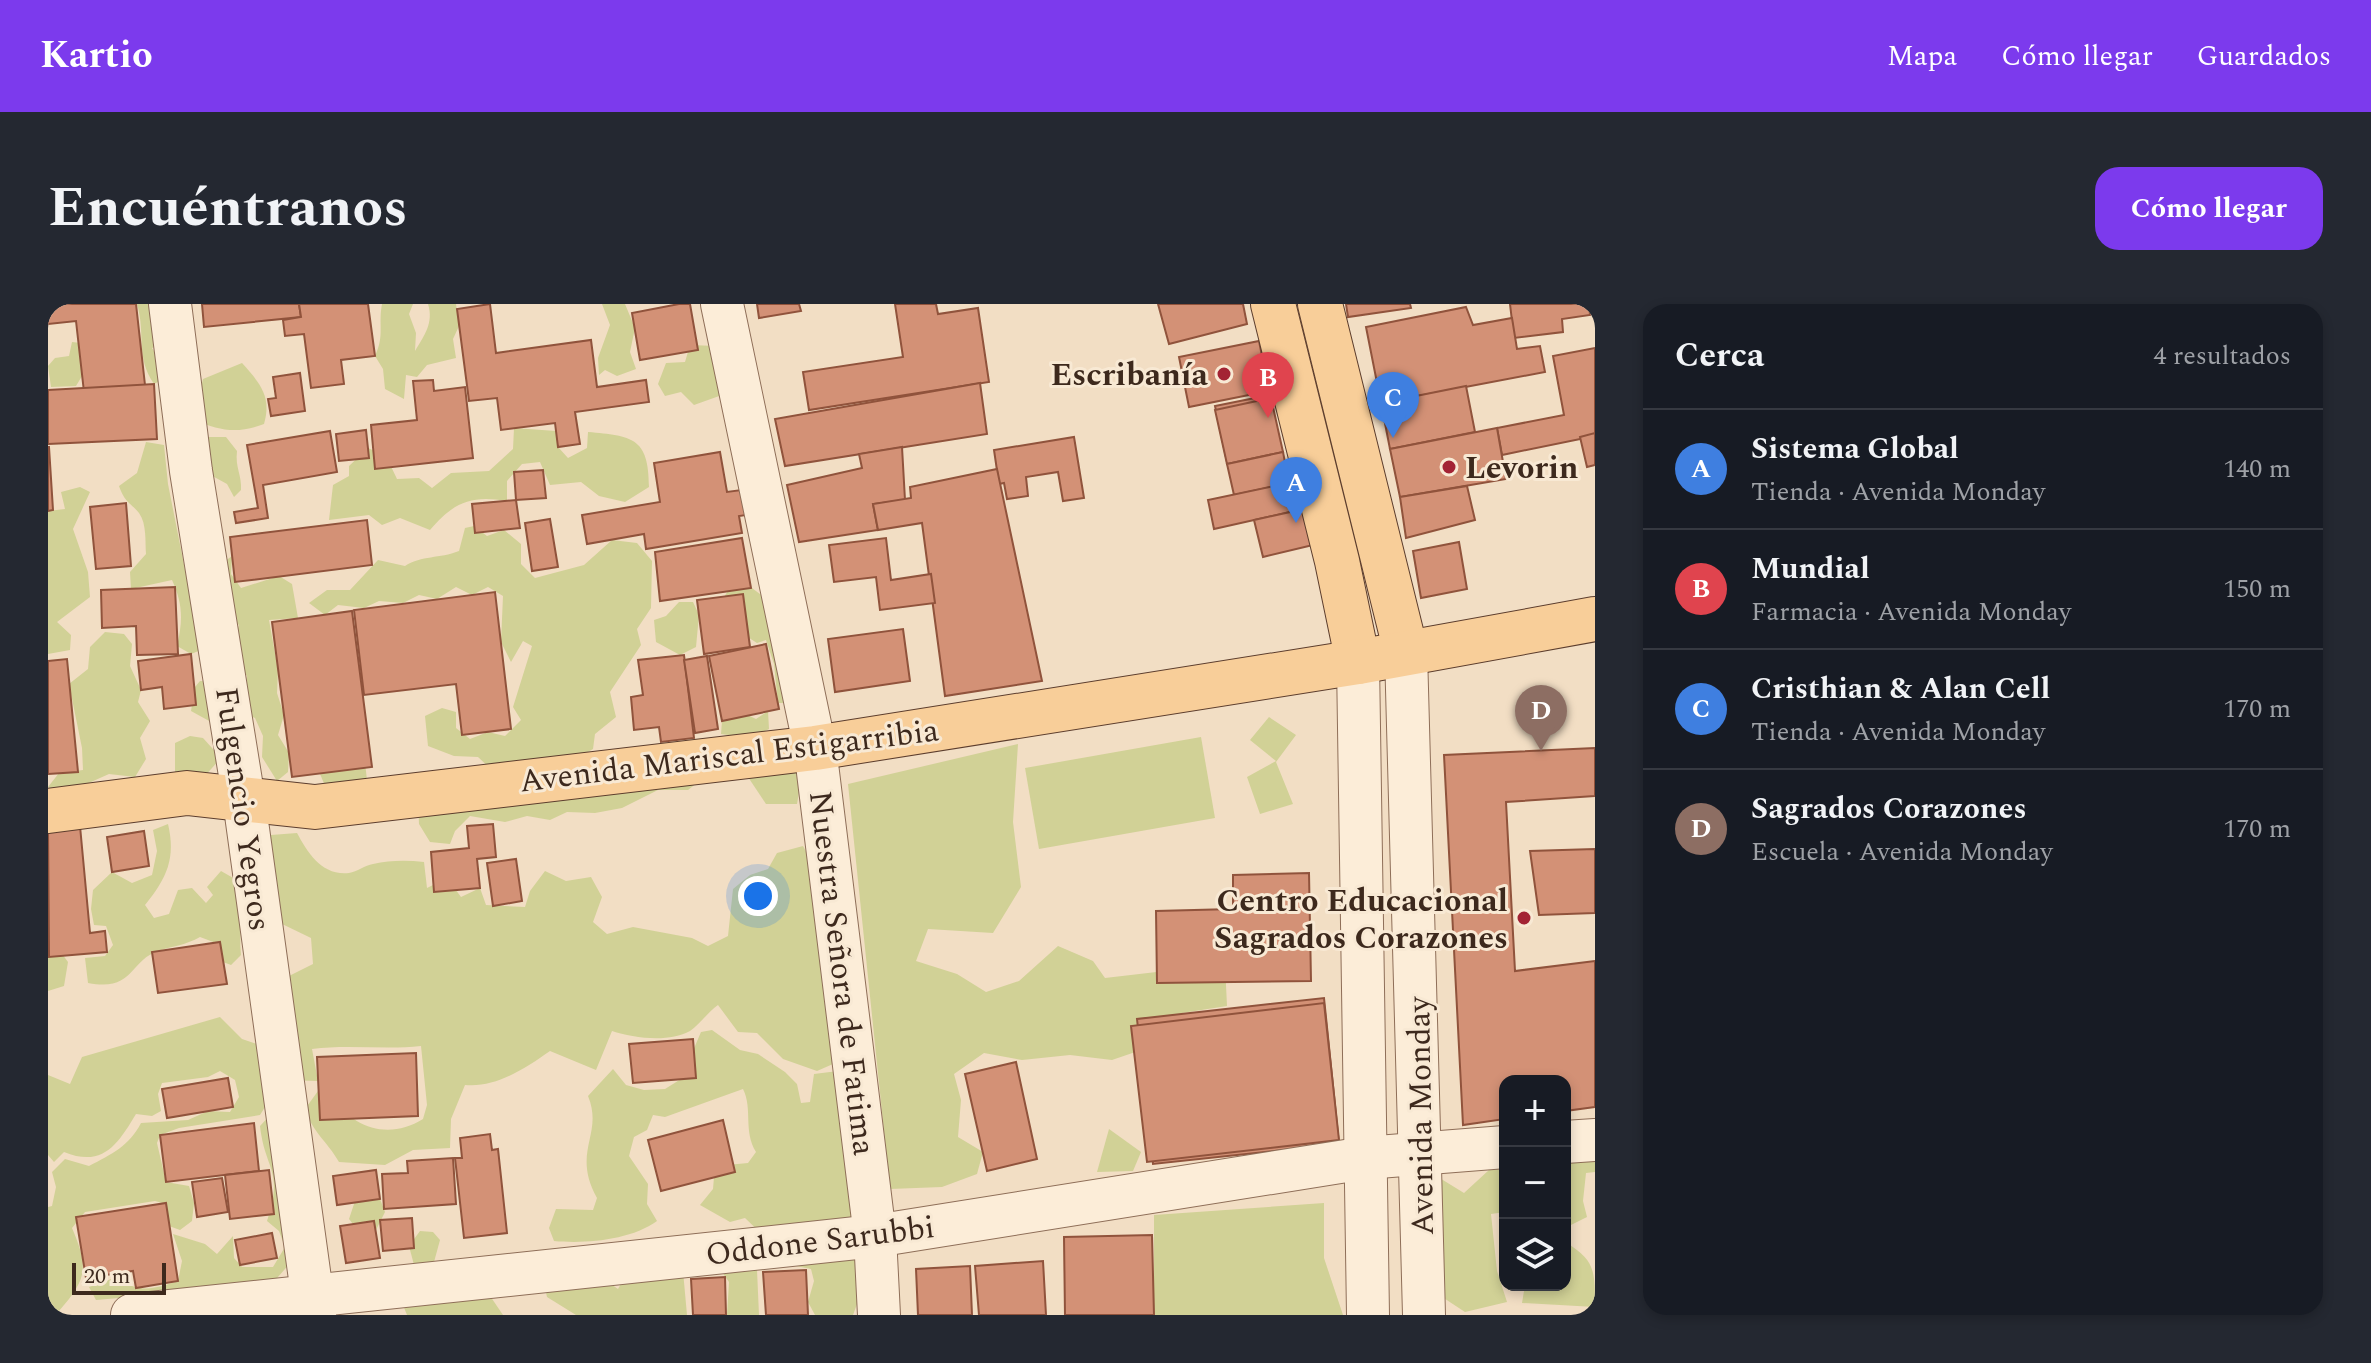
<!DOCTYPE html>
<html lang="es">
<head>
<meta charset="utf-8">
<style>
	:root { --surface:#171b24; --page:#242831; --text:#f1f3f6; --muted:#9ea1a6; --line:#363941; --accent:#7c3aed }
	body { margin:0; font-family:Spectral,serif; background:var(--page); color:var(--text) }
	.controls { position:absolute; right:24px; bottom:24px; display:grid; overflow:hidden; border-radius:16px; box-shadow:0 4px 12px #0003 }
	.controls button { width:72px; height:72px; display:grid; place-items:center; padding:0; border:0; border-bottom:2px solid var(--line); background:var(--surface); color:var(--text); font:40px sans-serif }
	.scale { position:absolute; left:24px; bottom:20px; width:94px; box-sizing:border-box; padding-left:8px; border:4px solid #3d291d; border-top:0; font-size:22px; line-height:28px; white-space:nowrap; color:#3d291d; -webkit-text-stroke:6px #f8e9d4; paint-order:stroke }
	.you { position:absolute; left:710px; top:592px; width:28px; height:28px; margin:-20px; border:6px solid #fff; border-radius:50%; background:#1a73e8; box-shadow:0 0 0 12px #1a73e833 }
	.badge { display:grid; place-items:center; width:52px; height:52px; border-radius:50%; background:var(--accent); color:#fff; font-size:26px; font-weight:700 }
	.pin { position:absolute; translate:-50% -66px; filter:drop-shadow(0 2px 4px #0008) }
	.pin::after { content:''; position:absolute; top:42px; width:28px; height:24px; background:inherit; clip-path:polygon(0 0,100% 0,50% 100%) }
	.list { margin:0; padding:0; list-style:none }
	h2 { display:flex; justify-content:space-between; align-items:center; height:104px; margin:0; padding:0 32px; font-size:34px }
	h2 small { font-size:26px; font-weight:400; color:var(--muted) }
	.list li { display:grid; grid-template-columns:52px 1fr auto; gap:24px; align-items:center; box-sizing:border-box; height:120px; padding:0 32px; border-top:2px solid var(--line) }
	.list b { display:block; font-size:30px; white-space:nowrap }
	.list p { margin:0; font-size:26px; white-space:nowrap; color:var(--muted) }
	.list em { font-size:26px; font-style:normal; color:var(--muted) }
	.icon { flex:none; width:44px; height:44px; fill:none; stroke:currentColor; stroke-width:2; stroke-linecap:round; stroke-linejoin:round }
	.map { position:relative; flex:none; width:1547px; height:1011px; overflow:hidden; border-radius:24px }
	header { display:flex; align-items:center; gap:48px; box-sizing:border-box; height:112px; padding:0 40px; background:var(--accent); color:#fff }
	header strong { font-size:38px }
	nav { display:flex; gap:44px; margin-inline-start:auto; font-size:28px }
	.intro { display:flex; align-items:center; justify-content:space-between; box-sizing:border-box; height:192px; padding:0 48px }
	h1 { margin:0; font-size:56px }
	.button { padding:20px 36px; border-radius:24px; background:var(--accent); color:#fff; font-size:28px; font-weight:700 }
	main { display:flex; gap:48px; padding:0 48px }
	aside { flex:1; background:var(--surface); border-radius:24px; box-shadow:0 4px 12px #0003 }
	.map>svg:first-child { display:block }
</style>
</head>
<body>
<header>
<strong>Kartio</strong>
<nav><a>Mapa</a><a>Cómo llegar</a><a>Guardados</a></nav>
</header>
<div class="intro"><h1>Encuéntranos</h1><a class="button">Cómo llegar</a></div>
<main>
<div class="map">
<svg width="1547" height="1011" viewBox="0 0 1547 1011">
	<rect width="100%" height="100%" fill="#f2dec4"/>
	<g fill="#d1d196">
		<path d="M89 0H118L115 40 104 44 116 62 114 76 106 80C87 52 98 30 89 0Z"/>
		<path d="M334 0H365L361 10 368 29 367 47C376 32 386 19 380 0H408L411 22 405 35 408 54 379 61 369 73 358 71 356 95 337 85 335 65 327 52C337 31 330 21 334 0Z"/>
		<polygon points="554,0 577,0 587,24 582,48 588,65 569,72 557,66 551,71 550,54 562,21"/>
		<polygon points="24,38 33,39 34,72 28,82 3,83 0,62 7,54 21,52"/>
		<polygon points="642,41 668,42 674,91 646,101 633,88 617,92 610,80 618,59 637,58"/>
		<path d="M194 59C212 79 224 93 216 120 189 130 173 127 146 116L155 75Z"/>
		<path d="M466 124 508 127 510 143 520 154 539 144 540 128C584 132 601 133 601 183L577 198 551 192 533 178 502 181 492 158 474 160 459 177V197C423 191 406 198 382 226L352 214 334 221 321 211 281 216 285 181 301 172V162L320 144 338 152 349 175 371 174 384 184 403 169 441 167 465 145Z"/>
		<path d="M160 133H178L189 147C187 164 194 171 193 186L186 193 179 180 159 169Z"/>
		<path d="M98 138 116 141 120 180 153 346 143 350 129 342C135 316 135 300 124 276L83 285 82 268 98 250C97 238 99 220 91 209 82 198 77 199 71 182L89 169Z"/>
		<polygon points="32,183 42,188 25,225 40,268 42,293 9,318 23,331 22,346 0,350 0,207 17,205 13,188"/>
		<path d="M426 222 439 232 456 226 473 240V260L487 274 536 261 564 236 589 239 604 257 603 304 589 325 593 341 562 388 568 413 547 430 545 445 516 462 446 468 430 453 406 452 380 442 377 412 394 404 408 408V424L422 435 440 428 457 432 473 416 465 403 484 342 475 337 463 358 453 338 455 292 440 283 424 291 408 283 389 295 371 291 355 299 331 297 316 304 290 301 277 311 261 299 279 286H302L330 256 357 262C374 251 391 255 411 247L417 224Z"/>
		<path d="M184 252 183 270 193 284 231 272 244 280 250 314 221 316 230 366 229 389 236 411 230 431 241 449 240 468 229 477 214 453 215 432 207 414 192 408 199 372C184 353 184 343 191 321L181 313 169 263Z"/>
		<polygon points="689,273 724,299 746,399 730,399 726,360 718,336 709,339 695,330 676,293"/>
		<polygon points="631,298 645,298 651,311 648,343 632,351 608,338 606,316 618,312"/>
		<polygon points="57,328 76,330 84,340 82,362 93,386 90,398 102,417 92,434 98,455 87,473 61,470 16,490 0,483 11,469 35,466 34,444 21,380 40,365 42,343"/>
		<polygon points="152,377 167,378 163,418 143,407 147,383"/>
		<polygon points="691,407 708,415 720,407 721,425 703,434 673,430 674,417"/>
		<polygon points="1221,413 1248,431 1228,458 1245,500 1212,510 1199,473 1228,457 1202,436"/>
		<polygon points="748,430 752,483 749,500 718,500 696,467"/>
		<polygon points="142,432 155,434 173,454 155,474 127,469 127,439"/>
		<polygon points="1153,433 1167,514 991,545 977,464"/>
		<polygon points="970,440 965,518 973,583 945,629 880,625 868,657 909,670 938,688 971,677 1010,642 1045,657 1057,674 1177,660 1179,702 1134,709 1099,744 1064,756 1022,751 974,756 936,749 906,770 913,796 910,833 935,848 929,870 894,883 842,885 800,480"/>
		<polygon points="315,442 319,476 278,484 269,463"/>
		<polygon points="669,463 640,486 610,486 574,504 547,509 519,508 502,516 479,512 457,518 422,512 407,527 402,540 382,538 371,520 370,497"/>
		<path d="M120 520C128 554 119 574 97 601L106 614 121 610 130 586 144 584 158 599 165 591 159 583 173 567 194 579C198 603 190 626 193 651L183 661 175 658 168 639 152 633C138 641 125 642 110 647 81 657 86 688 40 679L37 654 57 652 65 641 58 622 46 621 43 605 45 586 64 568 84 579 104 571 109 547 105 526Z"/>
		<path d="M249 529C260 549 274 572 301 569 309 568 317 561 325 560 342 556 359 556 376 558L379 584 399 574 413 593 432 584 438 601 477 603 482 587 497 567 518 577 543 573 554 593 545 618 559 630 585 623 644 634 660 642 680 632 685 585 702 571 720 565 729 549 755 542 771 572 785 760 769 767 735 755 709 729 690 728 670 701C660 708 651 721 642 727 621 739 585 734 564 727L548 766 502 747C478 764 448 784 417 781L403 815 402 844 365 846 337 861 291 858C279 837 265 829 257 805L270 787 285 792C304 825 342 836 375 815L379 801 373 742C336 746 300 740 264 745L270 777 234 776 212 811 131 824 112 831 109 839 118 878 141 882 146 899 144 917 132 926 121 922 118 900 107 897 37 908 24 924C41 964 39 975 11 1007L0 1008V903L4 902 8 883 4 868 17 855 41 862C64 850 81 842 93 819L140 816 160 807 182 808 191 793 187 776 172 767 160 773 114 779 110 790 113 807 104 812 88 810C70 840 55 864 16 848L6 858 0 851V771L22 780 34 753 172 713 194 735 230 747 241 672 265 660 263 634 232 619 218 556 223 531Z"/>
		<polygon points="0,631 20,658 16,682 0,687"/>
		<path d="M664 726 692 746 710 750 737 768 749 780 753 799 762 798 766 770 790 767 815 984 805 1011H767L760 998 766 977 763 965 743 961 709 966 711 1011H679L681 978 674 968 721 937 697 914 682 918 652 901 665 885 666 873 679 861 700 859 708 848C695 827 705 805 695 785L617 813 605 811 599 826 586 833 581 852 600 880 599 900 609 917C583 936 538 940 506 937L501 924 508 905 545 906 549 894C523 847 556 831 540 792L565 765 578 781 596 786 617 785 633 775 653 728Z"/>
		<path d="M225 808 257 942 223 981 48 996 41 983 69 973C89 990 107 985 130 977L134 957 125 930 157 940 169 950 185 932 186 954 194 963H225L237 943 231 927 219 917C236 865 217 867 212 822Z"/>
		<polygon points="1061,825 1093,848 1085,867 1049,868"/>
		<polygon points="1517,851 1547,851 1547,868 1538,869 1535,897 1539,913 1517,924"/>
		<polygon points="1457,865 1457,908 1443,910 1449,967 1459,998 1417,1008 1382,985 1390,873 1416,889 1441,866"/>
		<polygon points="309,891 332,895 337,908 328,926 305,920 301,915"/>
		<polygon points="1276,899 1276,954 1295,1011 1106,1011 1106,911"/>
		<polygon points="372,927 385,928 392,936 386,958 366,961 361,942"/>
		<path d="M1517 938C1547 956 1547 966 1547 1003L1474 999 1477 981H1517Z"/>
		<polygon points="584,960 635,967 639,1011 528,1011 499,993 496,979 551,972 570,985"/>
		<polygon points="436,983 455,1011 359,1011 353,996"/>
	</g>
	<g fill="#d39176" stroke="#90533c" stroke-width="2">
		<polygon points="0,0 88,0 97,81 36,88 28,17 0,20"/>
		<polygon points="154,0 251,0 253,13 156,23"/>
		<polygon points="251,0 320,0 327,52 293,56 296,80 263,84 256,30 237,32 235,16 253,13"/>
		<polygon points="442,0 448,49 543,36 549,83 598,76 601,98 527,108 532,140 510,143 507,119 453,126 449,94 421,97 409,5"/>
		<polygon points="631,0 642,0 650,46 592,56 584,9"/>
		<polygon points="709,0 751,0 753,7 711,14"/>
		<polygon points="847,0 888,0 890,10 930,4 941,78 761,106 755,68 855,53"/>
		<polygon points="1110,0 1195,0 1199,20 1121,40"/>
		<polygon points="1298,0 1362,0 1363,4 1300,13"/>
		<polygon points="1462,0 1541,0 1542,11 1514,15 1515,28 1466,34"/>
		<polygon points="1418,3 1425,21 1464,14 1469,45 1492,42 1497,68 1333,99 1318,23"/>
		<polygon points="1211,37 1221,87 1141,103 1131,53"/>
		<polygon points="1547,44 1547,132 1454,151 1449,124 1516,111 1505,52"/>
		<polygon points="252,69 257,107 223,112 220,95 228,94 225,73"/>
		<polygon points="385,76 386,87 417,83 425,154 327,165 323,121 369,116 365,77"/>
		<polygon points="932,79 939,130 737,162 727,115"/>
		<polygon points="106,80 109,135 0,140 0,86"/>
		<polygon points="1418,82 1427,128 1342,145 1333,99"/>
		<polygon points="1222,91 1233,147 1179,158 1167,102"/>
		<polygon points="1223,94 1235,148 1179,160 1167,106"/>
		<polygon points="1449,124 1458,175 1352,193 1342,145"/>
		<polygon points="318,126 321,154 291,157 288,130"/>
		<polygon points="282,127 289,168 215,181 220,214 188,219 186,208 210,204 199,141"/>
		<polygon points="1547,129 1547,161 1539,163 1532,133"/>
		<polygon points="1026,133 1036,194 1015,197 1010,168 978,173 980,192 959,195 956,179 951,180 946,146"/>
		<polygon points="1,143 5,206 0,207 0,143"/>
		<polygon points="854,143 857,196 825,200 830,226 751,238 739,181 814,164 811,150"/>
		<polygon points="672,148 679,188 701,185 705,210 691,212 694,229 598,245 596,230 539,240 534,211 612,198 606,159"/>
		<polygon points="1235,148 1241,179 1186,191 1179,160"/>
		<polygon points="949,165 994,377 897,392 874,219 830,226 825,200 863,194 862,183"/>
		<polygon points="495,166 498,194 468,196 466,168"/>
		<polygon points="1241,179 1246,207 1166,225 1160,196"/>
		<polygon points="1419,182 1427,216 1358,234 1352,193"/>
		<polygon points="468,196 472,224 427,229 424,200"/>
		<polygon points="78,199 83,262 48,265 42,203"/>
		<polygon points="1256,205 1265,241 1215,253 1206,216"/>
		<polygon points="502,215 510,263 484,267 477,219"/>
		<polygon points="319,216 324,261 187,278 182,233"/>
		<polygon points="694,234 703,284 612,297 607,248"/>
		<polygon points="838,234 843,276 883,270 887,299 832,306 828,273 786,278 781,241"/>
		<polygon points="1411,238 1419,285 1373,294 1365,247"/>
		<polygon points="127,283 130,350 89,351 88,322 54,324 53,286"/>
		<polygon points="447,288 463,425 414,431 408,380 316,391 306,306"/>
		<polygon points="695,290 702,343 656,350 649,296"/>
		<polygon points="304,307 324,463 244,473 224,318"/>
		<polygon points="855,325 862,377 787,388 780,335"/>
		<polygon points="718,340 731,405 674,417 661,352"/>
		<polygon points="143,350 148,401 116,405 114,383 93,386 90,357"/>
		<polygon points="636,351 646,434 613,438 611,423 586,426 583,393 595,391 590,356"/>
		<polygon points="659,352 670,425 647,429 636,356"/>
		<polygon points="19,355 30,468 0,470 0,357"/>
		<polygon points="1547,444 1547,492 1458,498 1467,667 1547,657 1547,803 1517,807 1517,777 1457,777 1457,815 1415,821 1396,451"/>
		<polygon points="445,520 448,553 429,555 432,584 386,588 383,548 421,544 419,522"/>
		<polygon points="32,522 42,629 57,627 59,648 1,653 0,525"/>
		<polygon points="96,527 101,562 64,568 59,533"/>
		<polygon points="1547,545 1547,609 1491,611 1482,547"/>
		<polygon points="468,555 474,597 445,602 439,559"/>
		<polygon points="1261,569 1263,677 1109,679 1108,607 1185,605 1185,571"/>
		<polygon points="172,638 179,680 110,689 104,648"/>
		<polygon points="1276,694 1291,840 1105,860 1089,715"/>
		<polygon points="1276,699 1291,836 1099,858 1083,722"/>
		<polygon points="645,735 648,774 585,779 581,740"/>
		<polygon points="368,749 370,812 272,816 269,753"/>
		<polygon points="968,758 989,855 939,867 917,770"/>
		<polygon points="180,774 185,803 119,814 114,785"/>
		<polygon points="675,816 687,868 613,887 600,836"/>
		<polygon points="206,819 211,867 118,878 112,831"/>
		<polygon points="442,830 444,846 450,845 459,929 416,934 407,854 414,854 412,834"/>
		<polygon points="405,854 408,900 336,905 334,870 360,869 359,857"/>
		<polygon points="221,866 226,910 182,915 177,871"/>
		<polygon points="328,866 332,895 289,901 285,872"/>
		<polygon points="174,874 180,908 149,913 144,878"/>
		<polygon points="118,899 130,977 88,984 85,967 38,974 28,913"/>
		<polygon points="364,914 366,944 335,947 332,916"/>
		<polygon points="326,917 332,954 298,959 292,922"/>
		<polygon points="224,929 229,954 192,961 187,936"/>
		<polygon points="1104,931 1106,1011 1017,1011 1016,933"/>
		<polygon points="995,957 998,1011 931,1011 927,962"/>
		<polygon points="922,962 924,1011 870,1011 868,965"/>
		<polygon points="758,966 760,1011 718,1011 715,968"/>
		<polygon points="677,973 678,1011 645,1011 643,975"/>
	</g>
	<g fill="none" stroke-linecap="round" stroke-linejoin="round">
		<g stroke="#8e6e58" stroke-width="44">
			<g id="minor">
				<polyline points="122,0 143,167 196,496 267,1011"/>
				<polyline points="674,0 767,444 827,932 831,1011"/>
				<polyline points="1358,348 1376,1011"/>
				<polyline points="1310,358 1320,1011"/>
				<polyline points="1517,838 1547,836"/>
				<polyline points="84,1011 827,932 1317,854 1457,843"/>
			</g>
		</g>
		<g stroke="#5c3d2d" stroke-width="46">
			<g id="major">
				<polyline points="1225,0 1289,257 1310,358"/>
				<polyline points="1272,0 1358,348"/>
				<polyline points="0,507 139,489 267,503 767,444 1310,358 1547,315"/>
			</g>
		</g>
		<use href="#minor" stroke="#fcedd8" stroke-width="42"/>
		<use href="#major" stroke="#f8ce99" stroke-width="44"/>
	</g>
	<g fill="#a32334" stroke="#f8e9d4" stroke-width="3">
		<circle cx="1176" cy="70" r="8"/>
		<circle cx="1401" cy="163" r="8"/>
		<circle cx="1476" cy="614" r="8"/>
	</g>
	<g text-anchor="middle" stroke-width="6" stroke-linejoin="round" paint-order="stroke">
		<g font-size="32" font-weight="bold" fill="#3d291d" stroke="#f8e9d4" text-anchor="end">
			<text x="1160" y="81">Escribanía</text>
			<text x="1417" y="174" text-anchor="start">Levorin</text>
			<text x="1460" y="607">Centro Educacional<tspan x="1460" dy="37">Sagrados Corazones</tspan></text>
		</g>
		<g font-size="32" fill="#3d291d" stroke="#f8e9d4">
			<text transform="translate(681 451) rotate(-7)" y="11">Avenida Mariscal Estigarribia</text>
			<text transform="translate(196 505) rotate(82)" y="11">Fulgencio Yegros</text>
			<text transform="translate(795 669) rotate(83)" y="11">Nuestra Señora de Fatima</text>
			<text transform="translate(1372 812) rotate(-91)" y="11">Avenida Monday</text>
			<text transform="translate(772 936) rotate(-7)" y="11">Oddone Sarubbi</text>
		</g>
	</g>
</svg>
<div class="controls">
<button>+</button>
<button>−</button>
<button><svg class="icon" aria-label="layers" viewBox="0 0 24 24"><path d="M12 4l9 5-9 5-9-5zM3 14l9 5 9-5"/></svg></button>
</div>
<div class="scale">20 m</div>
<div class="you"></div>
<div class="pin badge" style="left:1248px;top:219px;background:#3f7fe0">A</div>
<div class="pin badge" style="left:1220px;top:114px;background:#e0444e">B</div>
<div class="pin badge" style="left:1345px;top:134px;background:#3f7fe0">C</div>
<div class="pin badge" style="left:1493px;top:447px;background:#8d6e63">D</div>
</div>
<aside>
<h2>Cerca<small>4 resultados</small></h2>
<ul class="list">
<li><span class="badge" style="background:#3f7fe0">A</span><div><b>Sistema Global</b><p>Tienda · Avenida Monday</p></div><em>140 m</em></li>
<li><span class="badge" style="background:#e0444e">B</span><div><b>Mundial</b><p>Farmacia · Avenida Monday</p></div><em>150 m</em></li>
<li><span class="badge" style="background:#3f7fe0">C</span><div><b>Cristhian &amp; Alan Cell</b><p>Tienda · Avenida Monday</p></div><em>170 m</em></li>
<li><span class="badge" style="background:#8d6e63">D</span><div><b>Sagrados Corazones</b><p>Escuela · Avenida Monday</p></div><em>170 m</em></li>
</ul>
</aside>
</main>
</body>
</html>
